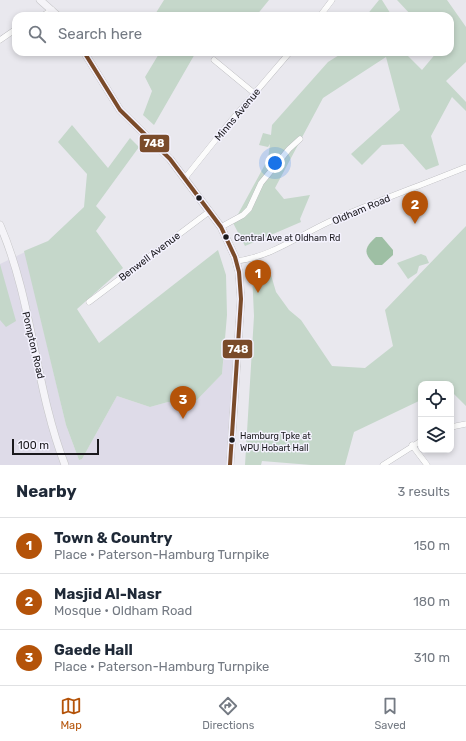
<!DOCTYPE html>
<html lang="en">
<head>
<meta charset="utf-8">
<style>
	:root { --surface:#fff; --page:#f6f6f7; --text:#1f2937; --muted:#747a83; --line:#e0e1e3; --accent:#b45309 }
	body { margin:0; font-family:Rubik,sans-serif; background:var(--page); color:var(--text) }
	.controls { position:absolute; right:12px; bottom:12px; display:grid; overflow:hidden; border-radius:8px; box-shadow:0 2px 6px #0003 }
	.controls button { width:36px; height:36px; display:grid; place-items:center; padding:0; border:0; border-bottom:1px solid var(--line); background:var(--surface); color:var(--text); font:20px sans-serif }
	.scale { position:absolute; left:12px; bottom:10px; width:87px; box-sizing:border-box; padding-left:4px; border:2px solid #1a191d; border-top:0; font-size:11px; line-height:14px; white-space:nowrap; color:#1a191d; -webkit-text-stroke:3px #f4f2fe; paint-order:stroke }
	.you { position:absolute; left:275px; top:163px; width:14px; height:14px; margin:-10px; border:3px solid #fff; border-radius:50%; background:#1a73e8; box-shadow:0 0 0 6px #1a73e833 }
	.badge { display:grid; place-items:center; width:26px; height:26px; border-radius:50%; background:var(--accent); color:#fff; font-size:13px; font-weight:700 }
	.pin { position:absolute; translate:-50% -33px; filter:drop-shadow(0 1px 2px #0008) }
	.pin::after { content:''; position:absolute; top:21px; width:14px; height:12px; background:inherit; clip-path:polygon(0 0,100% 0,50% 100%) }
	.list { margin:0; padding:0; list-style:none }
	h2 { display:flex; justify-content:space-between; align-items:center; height:52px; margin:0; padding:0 16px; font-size:17px }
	h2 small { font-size:13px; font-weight:400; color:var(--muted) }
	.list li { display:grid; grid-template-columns:26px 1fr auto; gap:12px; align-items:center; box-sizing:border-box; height:56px; padding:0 16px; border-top:1px solid var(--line) }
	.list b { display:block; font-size:15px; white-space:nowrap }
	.list p { margin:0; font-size:13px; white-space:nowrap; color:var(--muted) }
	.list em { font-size:13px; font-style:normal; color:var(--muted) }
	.icon { flex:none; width:22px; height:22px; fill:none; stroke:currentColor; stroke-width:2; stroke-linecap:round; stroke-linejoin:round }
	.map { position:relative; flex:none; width:466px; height:465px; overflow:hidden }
	.search { position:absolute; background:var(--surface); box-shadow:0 2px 6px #0003; left:12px; right:12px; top:12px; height:44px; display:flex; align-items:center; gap:10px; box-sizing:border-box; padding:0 14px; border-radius:12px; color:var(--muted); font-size:15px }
	.sheet { height:220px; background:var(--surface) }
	nav { display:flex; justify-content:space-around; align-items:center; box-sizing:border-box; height:56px; border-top:1px solid var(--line); background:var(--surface); font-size:11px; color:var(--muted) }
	nav a { display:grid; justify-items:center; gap:2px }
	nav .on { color:var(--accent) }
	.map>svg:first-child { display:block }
</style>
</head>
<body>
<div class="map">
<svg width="466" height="465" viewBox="0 0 466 465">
	<rect width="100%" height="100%" fill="#e9e8ee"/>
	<polygon fill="#dedbe8" points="25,252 66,425 79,460 82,459 117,396 150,407 168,402 191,406 222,374 225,343 234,345 226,465 0,465 0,264"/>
	<g fill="#c5d7ca">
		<polygon points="164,0 269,0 256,16 154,16"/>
		<polygon points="379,0 382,0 392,16 366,16"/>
		<polygon points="397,0 447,0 466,27 466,62 446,81 466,102 466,111 452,97 431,136 439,165 426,170 403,144 382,145 362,165 351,154 400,110 386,57 323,98 275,188 284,199 310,195 300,219 301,222 245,246 231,219 237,216 268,159 270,144 268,147 259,145 263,133 271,135 272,125 328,62 344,52 404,52 422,70 437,52 450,52 450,16 412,16"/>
		<polygon points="160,52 196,52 154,125 143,115 152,91 145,77"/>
		<polygon points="72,125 108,168 130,138 139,147 96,206 106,217 96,231 123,268 77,309 99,343 218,250 226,275 227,315 222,374 191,406 168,402 150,407 117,396 82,459 79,460 66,425 24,251 48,241 84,207 87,174 58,142"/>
		<polygon points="466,226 466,406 451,391 451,384 421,384 421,400 354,432 345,465 311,465 262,461 261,465 245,465 254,316 252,272 262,267 269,268 276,292 289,310 301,320 332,366 365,368 393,346 385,310"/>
		<polygon points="421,254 426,256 429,263 419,266 417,273 408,279 397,263"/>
		<polygon points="0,264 16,321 6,327 0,320"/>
	</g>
	<path fill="#9ebfa4" d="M376 237H382L393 250V255L382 265H375C363 253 364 248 376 237Z"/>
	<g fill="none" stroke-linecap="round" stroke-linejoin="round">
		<g stroke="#acacb0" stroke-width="6">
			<g id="minor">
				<polyline points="42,16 52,10"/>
				<polyline points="320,16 332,0"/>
				<polyline points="0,40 16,29"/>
				<polyline points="214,60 254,93"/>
				<polyline points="185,178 225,128 290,52"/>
				<polyline points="221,227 243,215 249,209 261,183 289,149 300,139"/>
				<path d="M236 261C272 257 301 234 333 220 377 201 422 185 466 167"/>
				<polyline points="89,302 210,211"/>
				<polyline points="451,427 466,424"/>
				<polyline points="412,445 427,465"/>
				<polyline points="383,465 421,441"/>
			</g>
		</g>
		<g stroke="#c5c5c7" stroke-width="8">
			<g id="major">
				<polyline points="40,0 58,16"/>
				<polyline points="84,52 120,110 170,159 221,227 235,257 239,272 241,299 230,465"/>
				<path d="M0 225C33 301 35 388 65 465"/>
			</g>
		</g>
		<use href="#minor" stroke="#fcfcfc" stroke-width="5.5"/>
		<use href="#major" stroke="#f5f4f8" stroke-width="7"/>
		<g stroke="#f4f2fe" stroke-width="7">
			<polyline id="bus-1" points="84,52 120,110 170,159 221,227 235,257 239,272 241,299 230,465"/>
		</g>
		<use href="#bus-1" stroke="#7a4b2a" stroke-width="4"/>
	</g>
	<g fill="#1a191d" stroke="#f4f2fe" stroke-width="1.5">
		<circle cx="199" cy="198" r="3.5"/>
		<circle cx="226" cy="237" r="3.5"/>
		<circle cx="232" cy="440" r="3.5"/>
	</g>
	<g text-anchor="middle" stroke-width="3" stroke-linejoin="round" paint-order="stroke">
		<g font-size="9" fill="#1a191d" stroke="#f4f2fe" text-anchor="start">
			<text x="234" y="241">Central Ave at Oldham Rd</text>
			<text x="240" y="439">Hamburg Tpke at<tspan x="240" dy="12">WPU Hobart Hall</tspan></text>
		</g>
		<g font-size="10" fill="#1a191d" stroke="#f4f2fe">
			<text transform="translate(237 114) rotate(-50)" y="4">Minns Avenue</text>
			<text transform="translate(361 209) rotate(-23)" y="4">Oldham Road</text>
			<text transform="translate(149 256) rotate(-37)" y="4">Benwell Avenue</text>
			<text transform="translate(34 345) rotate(77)" y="4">Pompton Road</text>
		</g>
	</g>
	<g stroke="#f4f2fe" stroke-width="1.5">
		<rect x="139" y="134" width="31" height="19" rx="4" fill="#7a4b2a"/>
		<rect x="222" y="339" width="31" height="20" rx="4" fill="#7a4b2a"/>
	</g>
	<g font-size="11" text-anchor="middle" font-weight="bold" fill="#fff">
		<text x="154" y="147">748</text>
		<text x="238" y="353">748</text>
	</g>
</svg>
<div class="controls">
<button><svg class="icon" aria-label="locate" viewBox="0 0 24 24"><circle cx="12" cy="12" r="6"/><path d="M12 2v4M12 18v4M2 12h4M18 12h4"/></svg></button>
<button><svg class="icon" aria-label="layers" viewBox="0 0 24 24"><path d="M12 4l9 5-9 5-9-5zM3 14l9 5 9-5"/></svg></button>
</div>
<div class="scale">100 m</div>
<div class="you"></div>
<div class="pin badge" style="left:258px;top:293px">1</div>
<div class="pin badge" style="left:415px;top:224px">2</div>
<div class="pin badge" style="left:183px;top:419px">3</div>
<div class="search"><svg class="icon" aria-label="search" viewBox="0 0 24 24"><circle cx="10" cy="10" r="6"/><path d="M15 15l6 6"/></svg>Search here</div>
</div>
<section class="sheet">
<h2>Nearby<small>3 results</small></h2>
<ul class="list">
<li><span class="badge">1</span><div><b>Town &amp; Country</b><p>Place · Paterson-Hamburg Turnpike</p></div><em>150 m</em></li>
<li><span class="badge">2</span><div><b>Masjid Al-Nasr</b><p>Mosque · Oldham Road</p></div><em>180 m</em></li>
<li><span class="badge">3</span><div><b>Gaede Hall</b><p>Place · Paterson-Hamburg Turnpike</p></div><em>310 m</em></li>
</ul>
</section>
<nav>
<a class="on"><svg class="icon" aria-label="map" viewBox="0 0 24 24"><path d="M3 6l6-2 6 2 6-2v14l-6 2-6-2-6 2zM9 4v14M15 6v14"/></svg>Map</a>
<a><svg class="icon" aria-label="directions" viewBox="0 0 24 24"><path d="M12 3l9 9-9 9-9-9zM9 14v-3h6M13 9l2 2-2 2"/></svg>Directions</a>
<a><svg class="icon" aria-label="saved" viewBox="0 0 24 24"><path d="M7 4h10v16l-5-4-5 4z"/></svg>Saved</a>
</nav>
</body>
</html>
